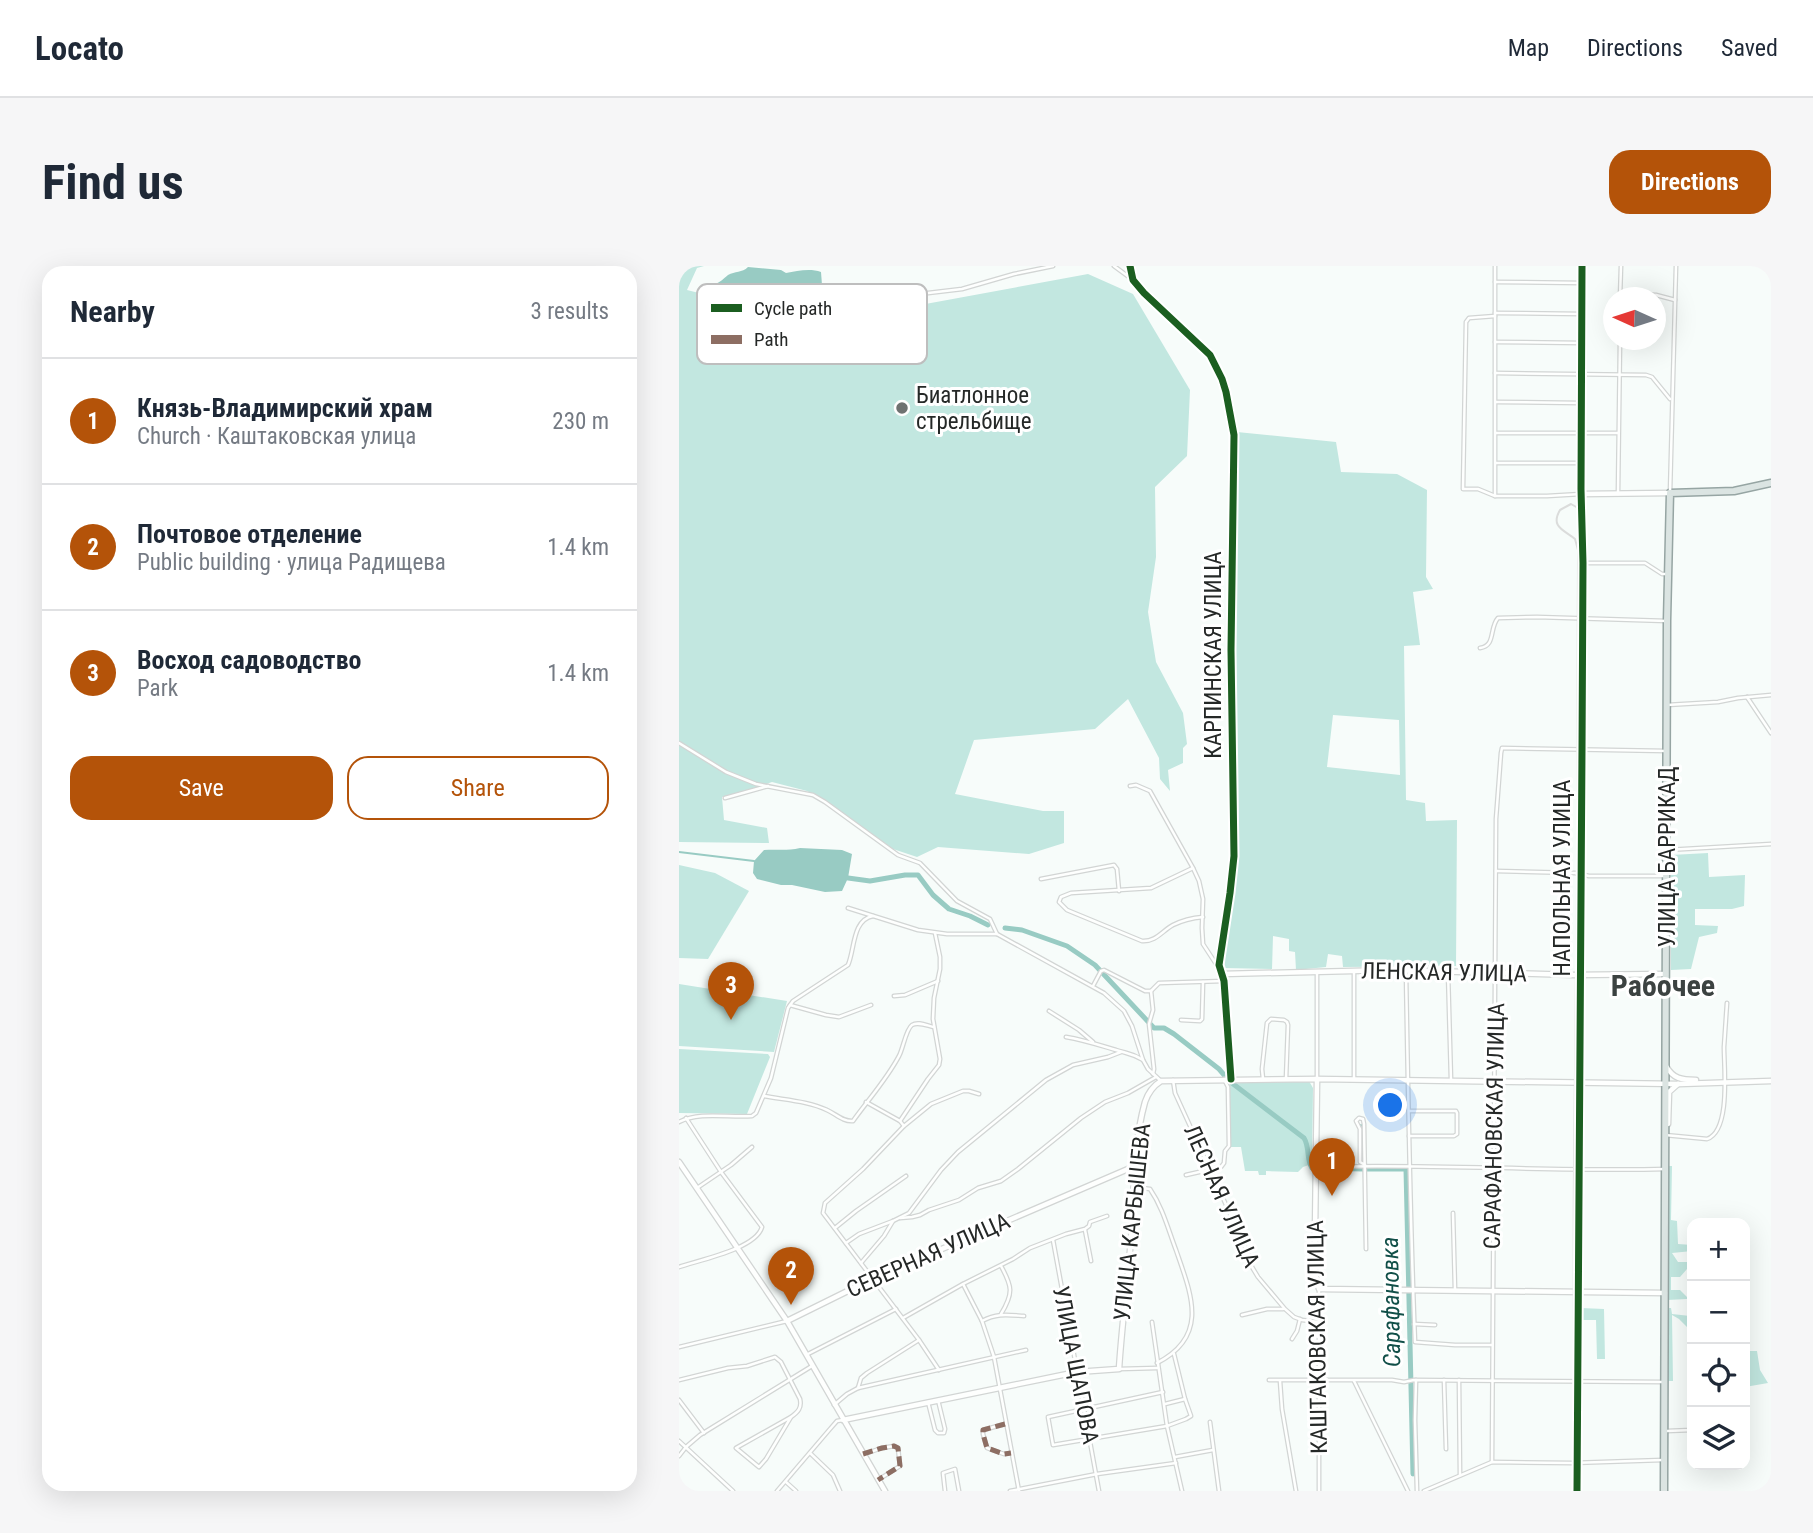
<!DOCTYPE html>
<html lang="en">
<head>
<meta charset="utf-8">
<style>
	:root { --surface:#fff; --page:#f6f6f7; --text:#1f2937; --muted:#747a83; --line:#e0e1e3; --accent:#b45309 }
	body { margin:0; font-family:"Roboto Condensed",sans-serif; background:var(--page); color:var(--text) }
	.controls { position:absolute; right:21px; bottom:21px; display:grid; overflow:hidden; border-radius:14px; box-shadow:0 7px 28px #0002 }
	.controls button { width:63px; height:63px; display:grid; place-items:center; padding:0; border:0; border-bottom:2px solid var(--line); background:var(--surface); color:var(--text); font:35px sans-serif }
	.compass { position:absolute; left:924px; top:21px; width:63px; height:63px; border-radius:50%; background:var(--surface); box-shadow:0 7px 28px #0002; rotate:273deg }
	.you { position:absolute; left:712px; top:840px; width:24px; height:24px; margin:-18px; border:5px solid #fff; border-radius:50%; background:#1a73e8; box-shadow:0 0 0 10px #1a73e833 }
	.badge { display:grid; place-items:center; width:46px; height:46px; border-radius:50%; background:var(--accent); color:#fff; font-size:23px; font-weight:700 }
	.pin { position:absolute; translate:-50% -58px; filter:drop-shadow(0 2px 4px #0008) }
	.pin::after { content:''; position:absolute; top:37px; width:24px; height:21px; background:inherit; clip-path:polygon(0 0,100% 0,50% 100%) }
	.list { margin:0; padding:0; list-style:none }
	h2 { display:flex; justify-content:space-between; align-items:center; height:91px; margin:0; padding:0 28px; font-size:30px }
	h2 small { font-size:23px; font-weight:400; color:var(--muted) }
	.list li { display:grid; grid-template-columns:46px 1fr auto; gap:21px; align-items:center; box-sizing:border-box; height:126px; padding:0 28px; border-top:2px solid var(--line) }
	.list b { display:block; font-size:26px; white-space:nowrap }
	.list p { margin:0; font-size:23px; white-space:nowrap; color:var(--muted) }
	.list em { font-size:23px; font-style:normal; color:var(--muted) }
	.actions { display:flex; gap:14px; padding:21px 28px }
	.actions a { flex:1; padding:16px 0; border:2px solid var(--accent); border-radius:21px; text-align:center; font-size:24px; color:var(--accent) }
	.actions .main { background:var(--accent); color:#fff }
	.icon { flex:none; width:38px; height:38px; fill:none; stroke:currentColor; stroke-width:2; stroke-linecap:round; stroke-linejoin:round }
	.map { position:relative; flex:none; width:1092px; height:1225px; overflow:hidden; border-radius:21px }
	header { display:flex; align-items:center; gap:42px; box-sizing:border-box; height:98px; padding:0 35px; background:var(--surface); border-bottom:2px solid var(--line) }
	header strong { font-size:33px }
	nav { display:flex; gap:38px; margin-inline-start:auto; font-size:24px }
	.intro { display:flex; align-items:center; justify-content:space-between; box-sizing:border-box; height:168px; padding:0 42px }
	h1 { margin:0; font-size:49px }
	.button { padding:18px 32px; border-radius:21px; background:var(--accent); color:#fff; font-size:24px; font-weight:700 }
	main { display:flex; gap:42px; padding:0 42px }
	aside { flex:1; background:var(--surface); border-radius:21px; box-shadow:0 7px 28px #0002 }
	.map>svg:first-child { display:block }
</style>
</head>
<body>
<header>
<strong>Locato</strong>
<nav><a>Map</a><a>Directions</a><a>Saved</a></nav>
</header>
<div class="intro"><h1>Find us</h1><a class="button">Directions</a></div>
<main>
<aside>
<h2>Nearby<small>3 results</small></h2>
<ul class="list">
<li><span class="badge">1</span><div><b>Князь-Владимирский храм</b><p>Church · Каштаковская улица</p></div><em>230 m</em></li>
<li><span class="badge">2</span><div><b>Почтовое отделение</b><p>Public building · улица Радищева</p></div><em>1.4 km</em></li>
<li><span class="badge">3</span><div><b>Восход садоводство</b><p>Park</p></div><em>1.4 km</em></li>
</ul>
<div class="actions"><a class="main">Save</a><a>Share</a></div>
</aside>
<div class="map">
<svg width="1092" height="1225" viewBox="0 0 1092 1225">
	<rect width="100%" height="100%" fill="#f7fcfa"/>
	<g fill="#c2e7e0" fill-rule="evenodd">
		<polygon points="0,0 25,0 18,2 8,24 112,50 192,48 409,8 454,28 511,124 508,190 476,221 477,291 469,346 477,396 504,447 508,478 504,482 504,497 489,504 491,525 481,513 480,492 449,433 416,463 295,474 276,528 364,545 385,545 385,577 350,588 259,581 238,591 214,583 147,535 128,525 93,516 68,525 43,531 45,554 88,562 90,577 0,576"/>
		<path d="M558 166 657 176 662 206 718 208 748 224 747 311 754 323 734 326 741 379 725 380 727 534 746 537 747 555 778 554 777 700 664 701 663 690 649 688 647 701 617 704 616 686 610 685V673L594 670 593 703 545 702 558 574 555 330ZM654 449 720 454 721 509 648 501Z"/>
		<polygon points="1029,587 1030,611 1066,609 1065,640 1053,643 1016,643 1016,659 1039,660 1038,667 1020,671 1012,703 992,704 992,589"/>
		<polygon points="0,599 36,607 70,625 29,693 0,692"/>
		<polygon points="0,718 108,735 95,786 0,780"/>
		<polygon points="0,783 89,788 91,791 68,848 0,847"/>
		<polygon points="630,815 634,822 633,898 624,901 619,906 587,905 587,909 580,909 579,905 566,905 562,881 552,881 549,816"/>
		<polygon points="989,900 993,900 992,954 998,955 999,978 1013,979 1013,985 993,987 999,996 1008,996 1008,1003 1001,1011 992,1011 992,1024 1001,1024 1008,1031 1008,1033 988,1034"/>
		<polygon points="902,1042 925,1043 926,1093 918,1093 917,1054 902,1054"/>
		<polygon points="989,1042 992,1042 993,1048 1011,1050 1013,1066 1000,1053 993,1049 994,1115 989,1115"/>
		<polygon points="1066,1085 1078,1085 1081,1104 1089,1117 1066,1121"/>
	</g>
	<g fill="#98cbc3">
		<path d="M69 1 102 4 107 7C118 5 131 2 142 6 143 19 145 29 136 39H118L111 36 109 31 106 33 100 30 67 29C59 20 46 25 36 22V18C42 16 44 13 49 9 56 5 63 7 69 1Z"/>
		<path d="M121 582 163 584 173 588 169 612 163 625 146 626 113 619H102L78 613 74 607 75 595 85 584C98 583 108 585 121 582Z"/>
	</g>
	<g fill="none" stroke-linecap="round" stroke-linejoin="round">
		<g stroke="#98cbc3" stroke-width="2">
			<polyline points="0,586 75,595"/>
			<polyline points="682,859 684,896"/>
		</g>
		<g stroke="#98cbc3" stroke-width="5">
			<polyline points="169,612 191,615 226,609 239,609 254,629 270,643 291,650 309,659"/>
			<polyline points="326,662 343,664 388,680 416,699 475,762 485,762 495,768 540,803 546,810"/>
			<path d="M549 814 625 872C631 882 627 893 633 902L685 903"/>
			<polyline points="687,903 727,903 734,1208"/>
		</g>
		<g stroke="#d2d5d4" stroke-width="5">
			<g id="minor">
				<polyline points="435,0 454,14"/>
				<polyline points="816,16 903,17"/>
				<polyline points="942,27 977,29 996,34"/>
				<polyline points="941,32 942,0"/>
				<polyline points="47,39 135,43 165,37 283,23 335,8 374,0"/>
				<polyline points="816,47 903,48"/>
				<polyline points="816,50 790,52 787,56 784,223 799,223 816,230 868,230 902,228 903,0"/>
				<polyline points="816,76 903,77"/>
				<polyline points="816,107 967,109 973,111 991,133"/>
				<polyline points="817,136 901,137"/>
				<polyline points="817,167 939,167"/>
				<polyline points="817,197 901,197"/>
				<polyline points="991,227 997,0"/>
				<polyline points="939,228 941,74"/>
				<polyline points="816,230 816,0"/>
				<polyline points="904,297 966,297 983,308 988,308"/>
				<path d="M801 382C817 380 810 362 819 352L858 351 988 355"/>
				<polyline points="1068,431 1092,467"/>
				<polyline points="988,439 1039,436 1059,432 1092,429"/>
				<polyline points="0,477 47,506 77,518 134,529 146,536 219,589 241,597 278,635 311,653 318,668 425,727 445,745 453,760 464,794 469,803 482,815"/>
				<polyline points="451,520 457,519 471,525 514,602 520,615 524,633 523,662 524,678 539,701"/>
				<polyline points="46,532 89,520"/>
				<polyline points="988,584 1092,578"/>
				<path d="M514 602 472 622 392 627 382 631 380 636 388 644 463 675C477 676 483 665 494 659 504 654 513 652 524 651"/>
				<polyline points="817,605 896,607 910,610 985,610"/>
				<polyline points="362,613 435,599 438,603 440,625"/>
				<polyline points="169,642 239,664 268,668 318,668"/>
				<path d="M727 705C729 829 731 952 736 1076L776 1079H813"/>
				<polyline points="769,706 772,814"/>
				<polyline points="638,707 638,812"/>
				<polyline points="414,720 422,705 425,704 466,725 472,725 480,717 545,715"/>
				<polyline points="472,725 474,744 470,758 475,803 474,808"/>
				<polyline points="215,730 226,729 259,715"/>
				<polyline points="111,739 147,749 160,751 192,739"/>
				<polyline points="370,745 400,764 414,776"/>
				<polyline points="502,754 521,755 523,753 524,716"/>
				<path d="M387 771C405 774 420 779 437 784 449 788 453 787 464 794"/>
				<polyline points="584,813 583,803 588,757 592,753 605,754 608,756 609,759 607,813"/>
				<polyline points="675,813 675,705"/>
				<polyline points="494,814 496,827 569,987 573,1001 579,1011 606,1043 615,1051 623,1054 640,1056"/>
				<path d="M85 830C106 834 129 835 148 844 157 848 164 856 174 855 189 834 208 813 220 790 224 783 227 763 233 759 239 755 249 760 255 761"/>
				<polyline points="187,836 221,855 225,860"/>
				<polyline points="730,845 777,845 778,847 778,868 775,870 730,870"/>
				<polyline points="221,855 249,813 260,799 261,793 254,753 255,732 261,703 261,691 256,667"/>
				<path d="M0 856C21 845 50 852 73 850L77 847 92 812 109 742 114 735 169 699C176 683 173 654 194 650"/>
				<path d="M986 869 1028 873C1052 865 1045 802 1045 781 1046 766 1047 752 1048 737"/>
				<polyline points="686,899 681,896 681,863 677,855 680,852 684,853 685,858 687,983"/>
				<path d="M636 901C753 897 870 906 986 903"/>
				<polyline points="507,909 542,901 545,897 546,885 550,880 549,821 545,813"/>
				<path d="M455 921 471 923C484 942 489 963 497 984 512 1028 531 1070 478 1097"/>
				<polyline points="18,922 52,899 73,881"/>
				<polyline points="774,947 776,1024"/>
				<polyline points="221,952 233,951 241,949 250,944 280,934 299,922 322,915 339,903 402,852 426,836 449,827 477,811"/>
				<polyline points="156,962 177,945 227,910"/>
				<polyline points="406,964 412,995"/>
				<polyline points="374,974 420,1225"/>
				<polyline points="167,977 180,968 214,955 230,947 262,904 279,886 367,814 394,799 429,791 442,786"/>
				<polyline points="182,997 205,970 214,955"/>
				<path d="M322 1000C333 1020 335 1027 322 1048"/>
				<path d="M0 1001C20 994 77 983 83 961L42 906 7 852"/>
				<polyline points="284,1018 303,1055 315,1091 340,1225"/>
				<polyline points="563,1049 588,1043 604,1043"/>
				<polyline points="224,1052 284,1018 334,993 351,982 387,968 406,963 410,960 411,956 428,950"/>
				<path d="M303 1055C318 1047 329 1049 345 1050"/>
				<polyline points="473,1056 488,1160 503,1225"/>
				<polyline points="735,1058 756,1059"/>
				<polyline points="613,1073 618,1065 621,1053"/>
				<polyline points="240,1074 260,1104"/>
				<polyline points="0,1081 108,1055"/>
				<polyline points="129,1088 217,1043"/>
				<polyline points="440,1103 478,1102"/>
				<path d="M0 1114 49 1102 68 1100 96 1091 102 1096 121 1133C123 1142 119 1146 112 1151"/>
				<polyline points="590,1114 713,1114 725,1116 735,1114 985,1116"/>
				<polyline points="737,1114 736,1154 738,1225"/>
				<polyline points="765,1114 767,1183"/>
				<polyline points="780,1114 781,1209"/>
				<polyline points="601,1115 603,1143 617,1225"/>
				<polyline points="675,1115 729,1225"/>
				<polyline points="179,1122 182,1112 188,1107 240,1074 144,947 146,937 184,903 225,860 252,838 284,825 290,825 300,828"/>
				<polyline points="484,1126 369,1151 374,1179 488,1160 507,1153 512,1150 506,1133 495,1088"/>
				<polyline points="0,1134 25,1167"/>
				<polyline points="249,1136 256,1164 259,1167 265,1167 266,1163 259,1134"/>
				<polyline points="486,1138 506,1133"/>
				<polyline points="155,1139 168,1128 179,1122 347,1084"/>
				<polygon points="112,1151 87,1193 80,1201 57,1182"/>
				<polyline points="531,1156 540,1225"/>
				<polyline points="326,1158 304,1164 304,1168 308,1182 325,1188 332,1187"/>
				<polyline points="1066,1162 1067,1162"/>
				<polyline points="988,1165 1013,1164"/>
				<polyline points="0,1175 54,1225"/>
				<polyline points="131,1187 154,1209 161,1225"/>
				<polyline points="185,1188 203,1182 215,1180 219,1182 221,1200 199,1214"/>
				<polyline points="0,1190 7,1181 21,1169 133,1100"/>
				<polyline points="496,1191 534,1184"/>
				<polyline points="813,1196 817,553 822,487 823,482 988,485"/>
				<polyline points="107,1216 117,1225"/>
				<polyline points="98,1225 151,1163 158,1155 164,1154"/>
				<polyline points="266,1225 264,1207 276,1203 280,1225"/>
				<polyline points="331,1225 418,1208 497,1197"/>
				<polyline points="640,1225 640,1023"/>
				<polyline points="745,1225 813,1196 893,1197 984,1194"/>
			</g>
		</g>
		<g stroke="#d2d5d4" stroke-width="7">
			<g id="tertiary">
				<polyline points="451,0 454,14 465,27 531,89 543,113 547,126 555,169 552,384 555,590 551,627 540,699 545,715 552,813"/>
				<polyline points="543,708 714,704 895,709 987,708"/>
				<polyline points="638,813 636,967 636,1007 640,1023 986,1027"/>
				<polyline points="0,896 108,1055"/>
				<polyline points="898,1225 903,484 902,228 991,227"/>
			</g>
		</g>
		<g stroke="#d2d5d4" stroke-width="7">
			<g id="secondary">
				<path d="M987 800C994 813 1003 814 1017 814"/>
				<polyline points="989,858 990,826 999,818"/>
				<path d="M164 1154 398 1106 440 1103C443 1055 450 1007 453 959 455 918 455 875 466 836 469 827 474 820 482 815L638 813 1000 818 1092 815"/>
				<polyline points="206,1225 108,1055 193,1013 456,900"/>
			</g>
		</g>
		<g stroke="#96a5a3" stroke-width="9">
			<polyline id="primary" points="985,1225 988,355 991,227 1055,225 1092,217"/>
		</g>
		<use href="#minor" stroke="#fefffe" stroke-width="2.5"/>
		<use href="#tertiary" stroke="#fefffe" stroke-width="4.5"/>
		<use href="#secondary" stroke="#fefffe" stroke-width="4.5"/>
		<use href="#primary" stroke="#dbe4e2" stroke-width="6"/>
		<path stroke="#dbdcdb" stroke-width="2" d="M894 1225C896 1118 894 1010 895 903 898 697 899 490 899 284L896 273C885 264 871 261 881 244L892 238 899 242 901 250 900 709 898 903 896 1225"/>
		<g stroke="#8d6e63" stroke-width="5" stroke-dasharray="10 5" stroke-linecap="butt">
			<polyline points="326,1158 304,1164 304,1168 308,1182 325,1188 332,1187"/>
			<polyline points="184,1188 203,1182 215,1180 219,1182 221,1200 199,1214"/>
		</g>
		<g stroke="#fff" stroke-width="11">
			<g id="cycleway">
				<polyline points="451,0 454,14 465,27 531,89 543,113 547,126 555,169 552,384 555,590 551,627 540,699 545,715 552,813"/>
				<polyline points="898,1225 903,484 904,297 902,223 903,0"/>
			</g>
		</g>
		<use href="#cycleway" stroke="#1b5e20" stroke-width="7"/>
	</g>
	<circle fill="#6e7271" stroke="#fff" stroke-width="2.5" cx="223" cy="142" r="7"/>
	<g text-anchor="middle" stroke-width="6" stroke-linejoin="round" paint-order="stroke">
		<g font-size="23" fill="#252827" stroke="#fff" text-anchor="start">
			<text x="237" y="137">Биатлонное<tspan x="237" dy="26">стрельбище</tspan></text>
		</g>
		<g font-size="23" fill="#252827" stroke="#fff">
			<text transform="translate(534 389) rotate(-90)" y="8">КАРПИНСКАЯ УЛИЦА</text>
			<text transform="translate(988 591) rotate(-90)" y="8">УЛИЦА БАРРИКАД</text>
			<text transform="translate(883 612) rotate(-90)" y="8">НАПОЛЬНАЯ УЛИЦА</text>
			<text transform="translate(765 706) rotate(1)" y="8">ЛЕНСКАЯ УЛИЦА</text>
			<text transform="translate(815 860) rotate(-89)" y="8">САРАФАНОВСКАЯ УЛИЦА</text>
			<text transform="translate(543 930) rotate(66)" y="8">ЛЕСНАЯ УЛИЦА</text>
			<text transform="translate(453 956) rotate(-84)" y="8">УЛИЦА КАРБЫШЕВА</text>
			<text transform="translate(249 989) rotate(-24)" y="8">СЕВЕРНАЯ УЛИЦА</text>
			<text transform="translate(638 1071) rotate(-91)" y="8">КАШТАКОВСКАЯ УЛИЦА</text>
			<text transform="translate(397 1099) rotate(79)" y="8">УЛИЦА ЩАПОВА</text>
		</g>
		<g font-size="24" font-style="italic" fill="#114f48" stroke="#fff">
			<text transform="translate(712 1036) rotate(-91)" y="8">Сарафановка</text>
		</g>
		<g font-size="30" font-weight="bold" fill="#3c4241" stroke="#fff">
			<text x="984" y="730">Рабочее</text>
		</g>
	</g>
	<rect x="18" y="18" width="230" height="80" rx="10" fill="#fff" stroke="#bebebe" stroke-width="2"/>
	<rect x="32" y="38" width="31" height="8" fill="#1b5e20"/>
	<rect x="32" y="69" width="31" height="9" fill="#8d6e63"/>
	<g font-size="19" fill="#252827">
		<text x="75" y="49">Cycle path</text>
		<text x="75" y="80">Path</text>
	</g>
</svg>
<div class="controls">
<button>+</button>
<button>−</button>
<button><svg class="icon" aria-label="locate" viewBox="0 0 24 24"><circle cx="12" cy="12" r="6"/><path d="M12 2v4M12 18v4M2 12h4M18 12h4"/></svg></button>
<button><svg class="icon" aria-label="layers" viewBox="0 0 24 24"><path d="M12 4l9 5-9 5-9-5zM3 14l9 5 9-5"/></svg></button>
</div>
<svg class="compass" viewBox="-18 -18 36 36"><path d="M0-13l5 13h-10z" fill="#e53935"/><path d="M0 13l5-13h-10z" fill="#747a83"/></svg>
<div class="you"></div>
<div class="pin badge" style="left:653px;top:930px">1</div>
<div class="pin badge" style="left:112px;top:1039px">2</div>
<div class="pin badge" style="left:52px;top:754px">3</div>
</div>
</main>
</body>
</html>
